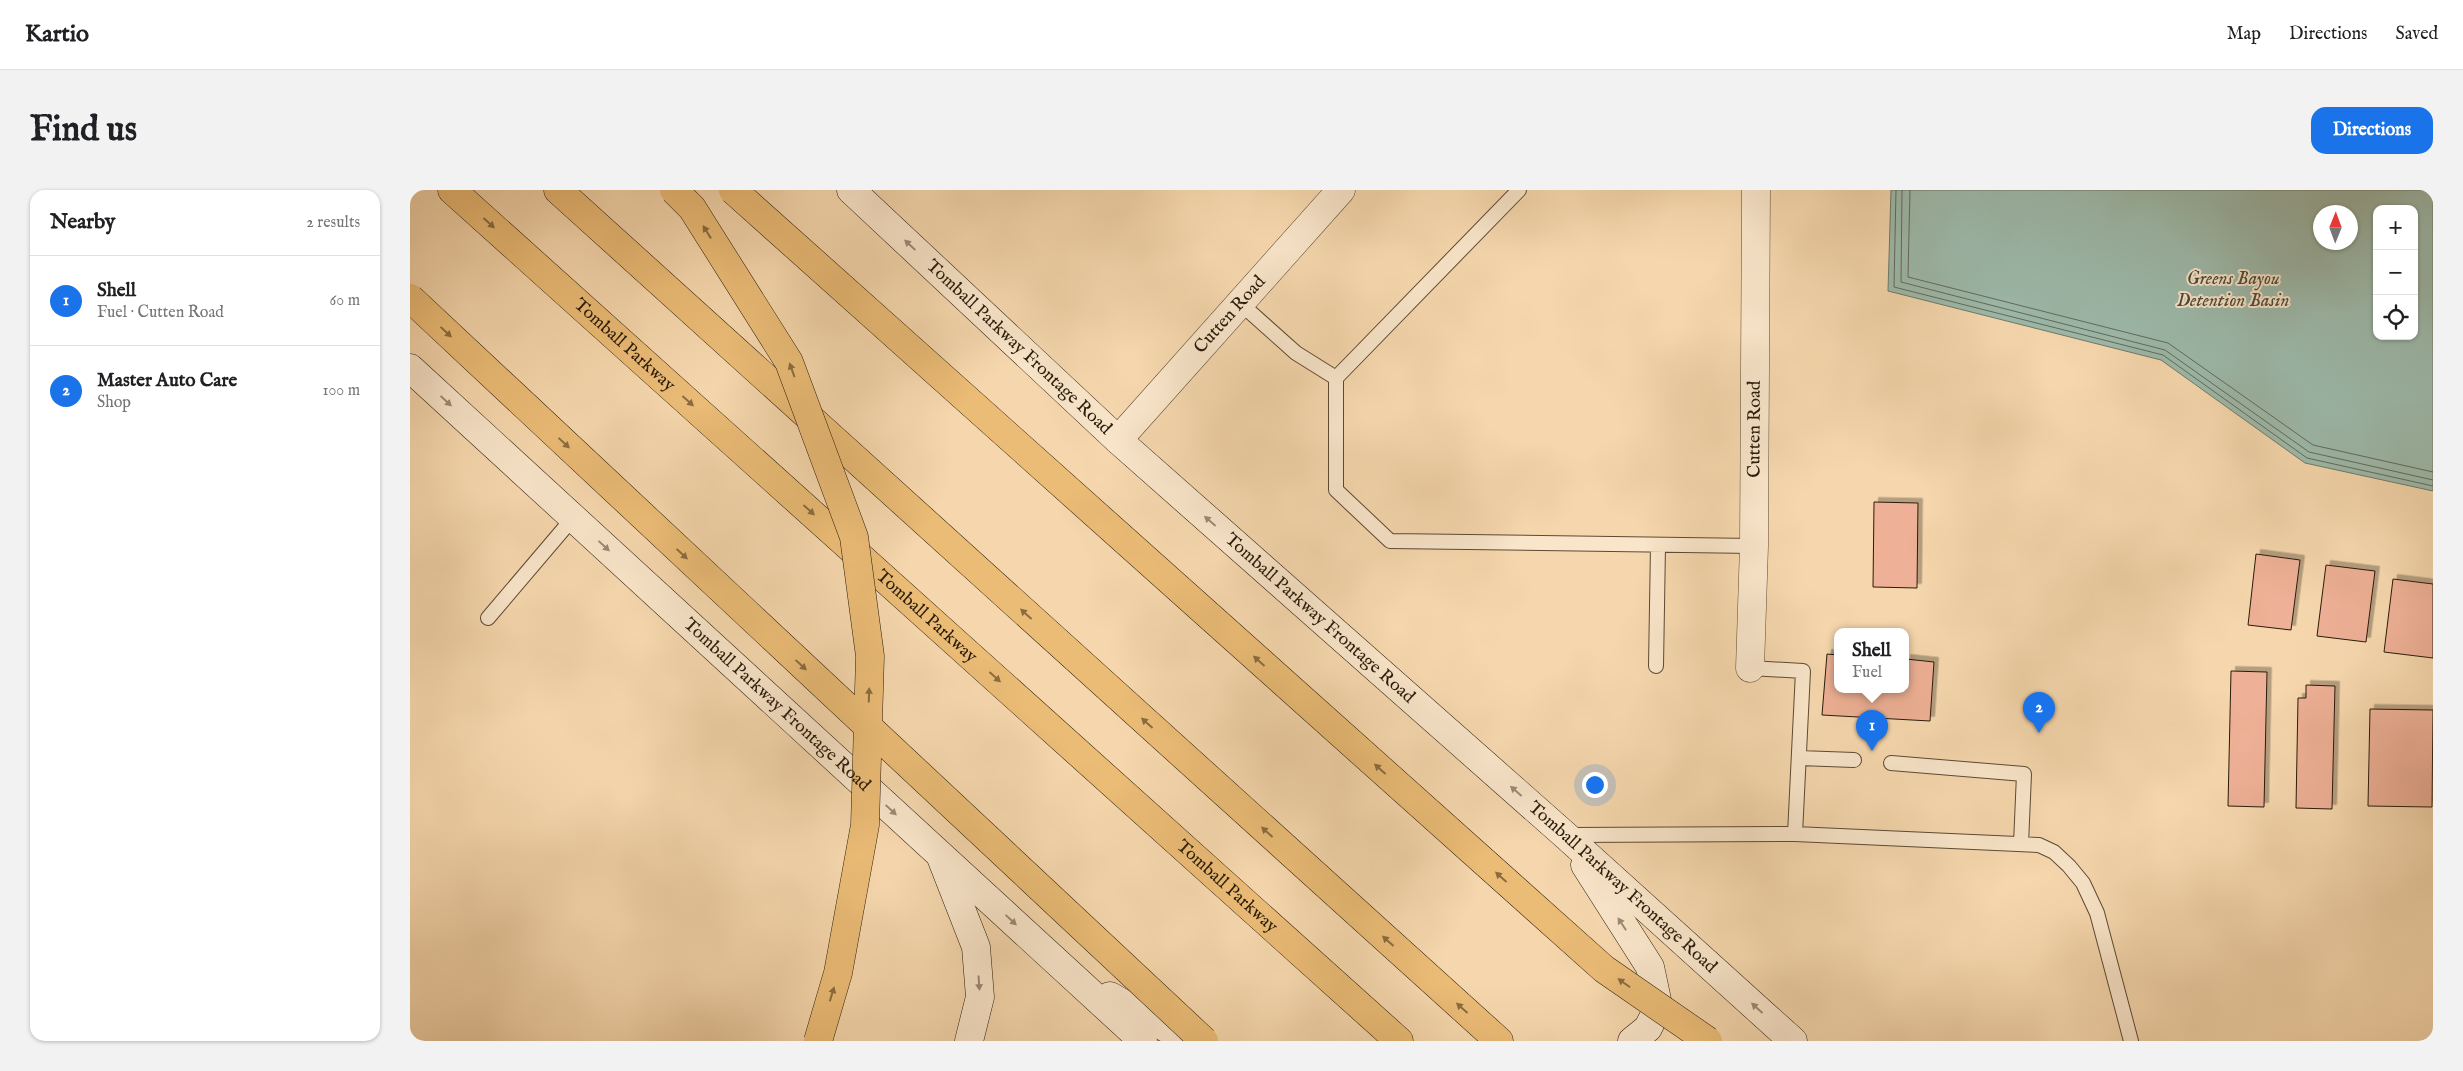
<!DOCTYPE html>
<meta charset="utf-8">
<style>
body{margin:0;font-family:"IM FELL English",serif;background:#f2f2f2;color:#202124}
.controls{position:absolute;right:15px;top:15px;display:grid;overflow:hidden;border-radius:10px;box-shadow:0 1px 4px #0004}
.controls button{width:45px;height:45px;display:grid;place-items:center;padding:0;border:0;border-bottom:1px solid #e0e0e0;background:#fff;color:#202124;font:25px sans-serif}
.compass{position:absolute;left:1903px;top:15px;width:45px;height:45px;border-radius:50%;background:#fff;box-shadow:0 1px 4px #0004;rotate:1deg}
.you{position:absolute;left:1184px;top:594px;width:18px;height:18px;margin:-12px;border:4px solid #fff;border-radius:50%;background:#1a73e8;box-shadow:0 0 0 8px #1a73e833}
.badge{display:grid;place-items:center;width:32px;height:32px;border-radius:50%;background:#1a73e8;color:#fff;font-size:16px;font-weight:700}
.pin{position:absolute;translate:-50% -41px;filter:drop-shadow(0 1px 2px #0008)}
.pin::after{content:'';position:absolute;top:26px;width:18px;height:15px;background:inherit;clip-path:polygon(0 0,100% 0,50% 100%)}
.popup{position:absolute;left:1424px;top:438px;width:75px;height:65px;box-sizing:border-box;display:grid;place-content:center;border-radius:10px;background:#fff;filter:drop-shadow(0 1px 4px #0005);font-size:16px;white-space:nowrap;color:#757577}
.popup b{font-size:19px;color:#202124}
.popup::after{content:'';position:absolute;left:50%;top:100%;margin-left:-10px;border:10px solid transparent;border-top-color:#fff}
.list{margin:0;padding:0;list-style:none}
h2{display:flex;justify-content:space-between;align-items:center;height:65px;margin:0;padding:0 20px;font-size:21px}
h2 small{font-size:16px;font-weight:400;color:#757577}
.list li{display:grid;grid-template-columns:32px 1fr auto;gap:15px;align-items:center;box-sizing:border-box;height:90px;padding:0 20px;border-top:1px solid #e0e0e0}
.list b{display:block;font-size:19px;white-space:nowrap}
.list p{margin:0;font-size:16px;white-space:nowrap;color:#757577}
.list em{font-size:16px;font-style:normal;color:#757577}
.icon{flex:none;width:28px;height:28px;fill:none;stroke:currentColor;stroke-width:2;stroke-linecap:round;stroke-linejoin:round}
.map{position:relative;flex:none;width:2023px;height:851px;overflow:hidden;border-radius:15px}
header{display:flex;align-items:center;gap:30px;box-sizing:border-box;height:70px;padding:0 25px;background:#fff;border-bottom:1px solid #e0e0e0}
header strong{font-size:24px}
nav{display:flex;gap:28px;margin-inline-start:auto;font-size:18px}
.intro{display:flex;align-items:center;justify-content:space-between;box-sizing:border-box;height:120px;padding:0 30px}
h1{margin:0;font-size:35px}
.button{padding:12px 22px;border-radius:15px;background:#1a73e8;color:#fff;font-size:18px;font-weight:700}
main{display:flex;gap:30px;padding:0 30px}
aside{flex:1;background:#fff;border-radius:15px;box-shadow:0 1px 4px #0004}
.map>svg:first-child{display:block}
</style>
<header>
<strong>Kartio</strong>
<nav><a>Map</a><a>Directions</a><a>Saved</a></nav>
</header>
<div class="intro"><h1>Find us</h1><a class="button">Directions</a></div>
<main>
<aside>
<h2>Nearby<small>2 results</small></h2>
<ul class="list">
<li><span class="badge">1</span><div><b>Shell</b><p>Fuel · Cutten Road</p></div><em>60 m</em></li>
<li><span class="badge">2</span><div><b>Master Auto Care</b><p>Shop</p></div><em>100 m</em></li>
</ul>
</aside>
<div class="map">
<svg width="2023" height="851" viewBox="0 0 2023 851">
<defs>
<filter id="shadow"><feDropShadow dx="4.5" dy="-4.5" stdDeviation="0" flood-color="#0004"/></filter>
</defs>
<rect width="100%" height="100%" fill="#f6d7ad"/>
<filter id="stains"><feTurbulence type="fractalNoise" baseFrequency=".004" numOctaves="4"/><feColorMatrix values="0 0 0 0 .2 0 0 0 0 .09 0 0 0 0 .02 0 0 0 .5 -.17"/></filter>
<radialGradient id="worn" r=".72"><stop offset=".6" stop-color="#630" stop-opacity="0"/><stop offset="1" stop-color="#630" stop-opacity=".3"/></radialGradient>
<path fill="#9dbaab" stroke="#6f7a6b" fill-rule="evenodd" d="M1481,0h542v301l-128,-28 -144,-103 -273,-69zM1967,19h37v127h-37zM1910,22h30v30h-30z"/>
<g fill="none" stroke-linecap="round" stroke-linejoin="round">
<path stroke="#636a5a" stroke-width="1" d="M1486,0l-2,97 269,68 144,103 126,28
M1492,0l-1,92 264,68 144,102 124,28
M1500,0l-2,87 260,66 145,102 120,27"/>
</g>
<path fill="#eeb096" stroke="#291b0a" filter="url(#shadow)" d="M1464,312l44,1 -1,85 -44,-1z
M1846,364l44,6 -9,70 -43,-5z
M1916,375l49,6 -9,71 -49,-6z
M1983,389l40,5v74l-49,-6z
M1417,464l11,1v35h68v-31l28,3 -4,59 -108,-6z
M1821,481l36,1 -3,135 -36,-1z
M1896,495l29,1 -3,123 -36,-1 2,-110h8z
M1960,519l63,1 -1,97 -64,-1z"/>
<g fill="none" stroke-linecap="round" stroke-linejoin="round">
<defs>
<path id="service" d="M1109,0l-183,188v112l54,51 364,5
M830,113l56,50 40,25
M78,428l85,-100
M1246,476l2,-120
M1340,478l53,3 -8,163
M1389,568l55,2
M1481,573l133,11 -3,70
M1158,645l227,-1 244,11 15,7 15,14 14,17 14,30 34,128"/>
<g id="minor">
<path id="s1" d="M1340,478l4,-122 2,-356"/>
</g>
<g id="tertiary">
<path id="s2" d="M708,250l223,-250"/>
</g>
<g id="secondary">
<path id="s3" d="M441,0l267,250 447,395 228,206"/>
<path id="s4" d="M0,178l733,673"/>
<path d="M532,670l34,87 4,50 -11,44"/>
<path d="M1175,675l65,102 7,33 -2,14 -7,14 -16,13"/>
<path d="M700,806l70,40 15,5"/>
</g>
<g id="motorway">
<path id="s5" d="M42,0l947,851"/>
<path d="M148,0l941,851"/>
</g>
</defs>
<use href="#service" stroke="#5c4a33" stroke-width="16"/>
<use href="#minor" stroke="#5c4a33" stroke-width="29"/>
<use href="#tertiary" stroke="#5c4a33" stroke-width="29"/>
<use href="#secondary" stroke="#291b0a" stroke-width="29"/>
<use href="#motorway" stroke="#291b0a" stroke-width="29"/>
<use href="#service" stroke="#f9e5ca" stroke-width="14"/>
<use href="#minor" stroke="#f9e5ca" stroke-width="28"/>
<use href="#tertiary" stroke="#f9e5ca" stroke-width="28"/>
<use href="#secondary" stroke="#f9e5ca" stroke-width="28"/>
<use href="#motorway" stroke="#ebbc76" stroke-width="28"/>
<defs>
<path id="motorway-bridge" d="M264,0l18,18 97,154 65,175 16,119 -5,169 -27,148 -20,68
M323,0l871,779 104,72
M0,108l794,743"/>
</defs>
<use href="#motorway-bridge" stroke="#291b0a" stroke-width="29" stroke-linecap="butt"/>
<use href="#motorway-bridge" stroke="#ebbc76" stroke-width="28"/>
</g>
<defs><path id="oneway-solid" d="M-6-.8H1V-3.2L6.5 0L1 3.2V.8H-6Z" transform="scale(1.25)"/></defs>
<g fill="#8a6c40">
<use href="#oneway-solid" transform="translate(79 33) rotate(42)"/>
<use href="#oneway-solid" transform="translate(297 42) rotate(-122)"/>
<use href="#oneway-solid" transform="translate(36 142) rotate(43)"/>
<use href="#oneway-solid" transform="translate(382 180) rotate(-110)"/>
<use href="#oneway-solid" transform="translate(278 211) rotate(42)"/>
<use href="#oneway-solid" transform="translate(154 253) rotate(43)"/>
<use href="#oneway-solid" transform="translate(399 320) rotate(42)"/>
<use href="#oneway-solid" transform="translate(272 364) rotate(43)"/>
<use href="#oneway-solid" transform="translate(616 424) rotate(-138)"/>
<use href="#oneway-solid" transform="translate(849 471) rotate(-138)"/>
<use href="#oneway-solid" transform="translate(391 475) rotate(43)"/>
<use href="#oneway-solid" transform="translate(585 487) rotate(42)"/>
<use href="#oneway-solid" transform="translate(459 505) rotate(-88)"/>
<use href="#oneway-solid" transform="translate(737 533) rotate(-138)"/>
<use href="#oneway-solid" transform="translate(970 579) rotate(-138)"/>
<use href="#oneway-solid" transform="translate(857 642) rotate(-138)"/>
<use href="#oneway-solid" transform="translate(1091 687) rotate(-138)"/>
<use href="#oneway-solid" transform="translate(978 751) rotate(-138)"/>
<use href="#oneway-solid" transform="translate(1214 793) rotate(-145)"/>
<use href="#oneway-solid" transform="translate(422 804) rotate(-73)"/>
<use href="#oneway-solid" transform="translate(1052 818) rotate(-138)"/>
</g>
<g fill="#9b8a74">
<use href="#oneway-solid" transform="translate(500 55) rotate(-137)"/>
<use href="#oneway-solid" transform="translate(36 211) rotate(43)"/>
<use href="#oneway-solid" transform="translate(800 331) rotate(-139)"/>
<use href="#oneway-solid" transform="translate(194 356) rotate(43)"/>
<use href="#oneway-solid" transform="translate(1106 601) rotate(-139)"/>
<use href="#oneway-solid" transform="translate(481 620) rotate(43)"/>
<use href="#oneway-solid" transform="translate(601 730) rotate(43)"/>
<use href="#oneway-solid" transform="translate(1212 734) rotate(-123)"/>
<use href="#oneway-solid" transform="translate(569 793) rotate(86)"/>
<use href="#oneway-solid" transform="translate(1347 818) rotate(-138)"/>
</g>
<g text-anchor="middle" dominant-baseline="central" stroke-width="4" stroke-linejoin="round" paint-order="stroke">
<g font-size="18" fill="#291b0a" stroke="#f9e5ca">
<text stroke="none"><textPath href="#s2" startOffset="168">Cutten Road</textPath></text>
<text stroke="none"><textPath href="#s5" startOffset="232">Tomball Parkway</textPath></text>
<text stroke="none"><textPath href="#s3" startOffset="230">Tomball Parkway Frontage Road</textPath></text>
<text stroke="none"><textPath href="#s1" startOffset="239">Cutten Road</textPath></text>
<text stroke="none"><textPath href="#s5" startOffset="638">Tomball Parkway</textPath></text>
<text stroke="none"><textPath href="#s3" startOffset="635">Tomball Parkway Frontage Road</textPath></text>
<text stroke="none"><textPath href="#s4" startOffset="498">Tomball Parkway Frontage Road</textPath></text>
<text stroke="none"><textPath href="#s5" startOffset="1042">Tomball Parkway</textPath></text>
<text stroke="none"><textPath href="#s3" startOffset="1040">Tomball Parkway Frontage Road</textPath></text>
</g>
<g font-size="19" font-style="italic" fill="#4c4b3a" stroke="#f9e5ca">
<text x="1823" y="89">Greens Bayou<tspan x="1823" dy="22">Detention Basin</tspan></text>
</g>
</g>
<rect width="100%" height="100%" filter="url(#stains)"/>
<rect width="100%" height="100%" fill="url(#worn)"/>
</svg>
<div class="controls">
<button>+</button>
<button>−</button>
<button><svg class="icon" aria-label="locate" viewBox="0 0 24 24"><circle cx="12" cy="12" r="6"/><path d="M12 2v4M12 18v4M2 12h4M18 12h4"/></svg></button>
</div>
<svg class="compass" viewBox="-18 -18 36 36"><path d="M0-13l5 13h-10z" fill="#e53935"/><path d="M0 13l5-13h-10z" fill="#757577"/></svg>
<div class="you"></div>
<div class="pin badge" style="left:1462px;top:561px">1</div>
<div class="popup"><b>Shell</b>Fuel</div>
<div class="pin badge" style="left:1629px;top:543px">2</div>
</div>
</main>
